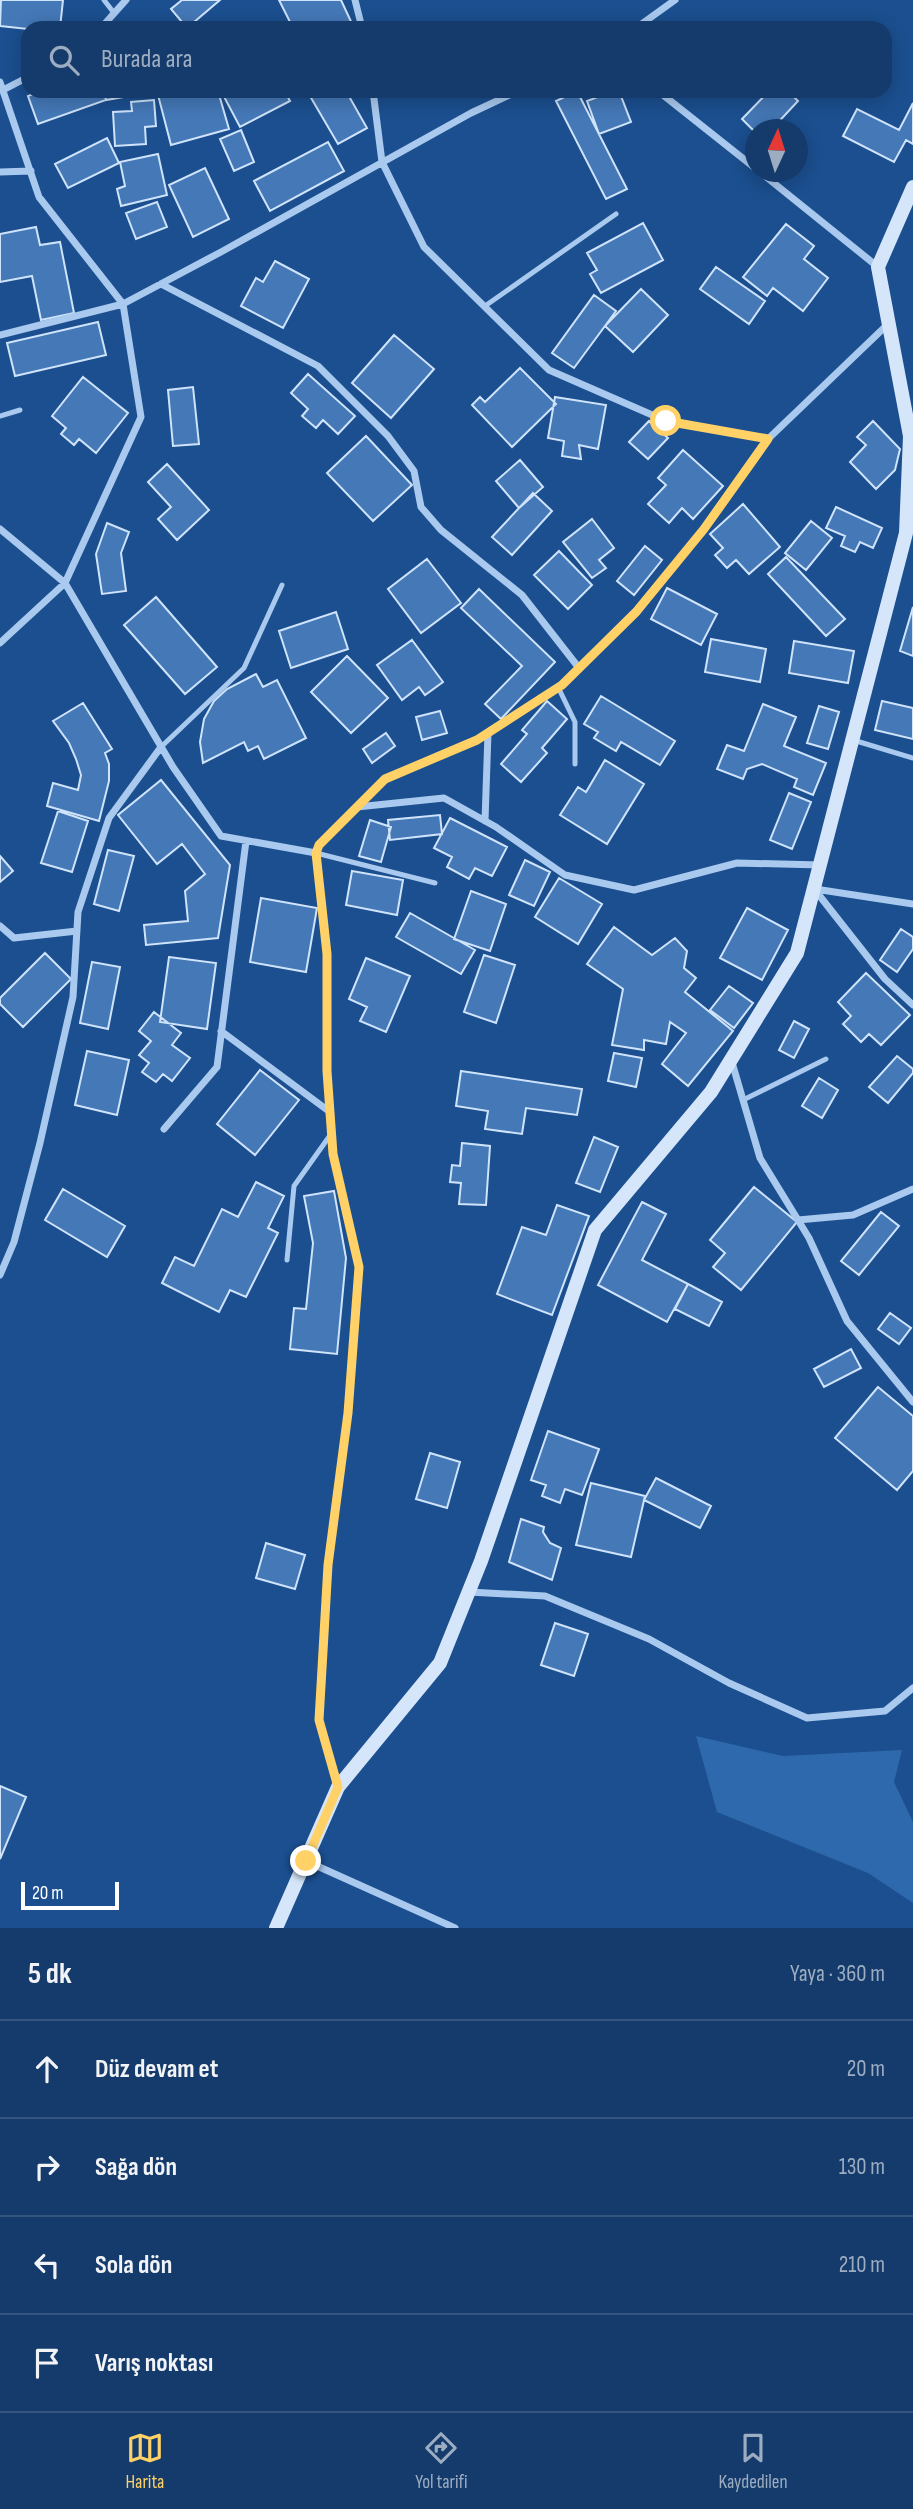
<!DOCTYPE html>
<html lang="tr">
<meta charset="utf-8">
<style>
body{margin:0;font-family:"Sofia Sans Condensed",sans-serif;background:#1d4271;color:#f1f3f6}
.compass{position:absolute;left:745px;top:119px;width:63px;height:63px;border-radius:50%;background:#143b6b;box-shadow:0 4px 18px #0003;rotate:4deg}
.scale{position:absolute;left:21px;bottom:18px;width:98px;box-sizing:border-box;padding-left:7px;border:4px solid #fff;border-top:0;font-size:19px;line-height:24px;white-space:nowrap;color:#fff;-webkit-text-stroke:5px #1b4f8f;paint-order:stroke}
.stop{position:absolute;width:21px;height:21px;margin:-16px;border:5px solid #ffd166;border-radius:50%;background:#fff}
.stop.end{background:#ffd166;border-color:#fff;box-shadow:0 2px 7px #0008}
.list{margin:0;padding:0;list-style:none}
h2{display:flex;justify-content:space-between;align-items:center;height:91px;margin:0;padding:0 28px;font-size:30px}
h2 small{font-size:23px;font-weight:400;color:#9dadc1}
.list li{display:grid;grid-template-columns:46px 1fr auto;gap:21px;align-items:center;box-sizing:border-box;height:98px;padding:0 28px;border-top:2px solid #33557e}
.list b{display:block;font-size:26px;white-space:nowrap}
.list em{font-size:23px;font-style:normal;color:#9dadc1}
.icon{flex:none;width:38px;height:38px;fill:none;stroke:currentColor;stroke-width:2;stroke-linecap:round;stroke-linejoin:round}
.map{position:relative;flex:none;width:913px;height:1928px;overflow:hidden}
.search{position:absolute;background:#143b6b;box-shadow:0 4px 18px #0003;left:21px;right:21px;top:21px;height:77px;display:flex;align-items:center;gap:18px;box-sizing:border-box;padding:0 24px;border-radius:21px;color:#9dadc1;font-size:26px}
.sheet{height:483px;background:#143b6b}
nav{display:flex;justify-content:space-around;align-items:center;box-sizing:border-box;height:98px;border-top:2px solid #33557e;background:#143b6b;font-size:19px;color:#9dadc1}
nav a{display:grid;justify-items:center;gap:4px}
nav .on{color:#ffd166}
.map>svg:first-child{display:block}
</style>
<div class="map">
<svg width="913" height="1928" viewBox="0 0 913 1928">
<rect width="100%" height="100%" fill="#1b4f8f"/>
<path fill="#2e69ad" d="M696,1736l87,20 119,-6 -8,32 19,40v81l-45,-30 -151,-61z"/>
<path fill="#4478b7" stroke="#cfe3fa" stroke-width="2" d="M1,0h62l-3,28 -32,1 -28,-3z
M182,0h38l-33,28 -16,-19z
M279,0h62l13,28h-61z
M41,91h62l3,9 -68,24 -10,-28z
M104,91h49v1l-47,8z
M170,91h48l11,38 -58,16 -13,-50z
M221,91h64l5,10 -50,26z
M307,91h39l21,37 -29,16z
M577,91l50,98 -21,10 -50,-98z
M613,91h6l12,31 -32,12 -12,-33z
M769,91h19l10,10 -27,29h-16v2l-13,-13z
M154,100l2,26 -11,1 1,17 -31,2 -2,-34 19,-1 -1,-9z
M913,103v41l-7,-4 -12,22 -51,-26 14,-27 42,21z
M241,130l13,32 -20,9 -14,-32z
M107,138l12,25 -51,25 -13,-24z
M328,142l16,29 -74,40 -16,-30z
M158,154l9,41 -46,11 -4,-17 8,-3 -5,-24z
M205,168l24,51 -36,18 -24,-52z
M157,202l10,25 -31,12 -10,-26z
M643,223l20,37 -62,33 -11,-19 7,-4 -10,-17z
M786,224l28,22 -10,13 24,19 -25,33 -30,-23 -6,8 -24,-19z
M36,227l4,18 20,-3 14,71 -33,7 -9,-44 -32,6v-48z
M275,261l34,18 -26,49 -42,-22 15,-28 7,4z
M716,267l49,34 -16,23 -49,-35z
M641,289l27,26 -35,37 -28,-26z
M594,295l22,16 -42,57 -22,-15z
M98,322l8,33 -91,21 -8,-33z
M394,335l40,34 -43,49 -39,-35z
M520,368l36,36 -44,43 -40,-42 8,-8 5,5z
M308,374l47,42 -17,18 -15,-14 -7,8 -14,-12 6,-7 -17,-16z
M83,377l45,36 -32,40 -17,-14 -5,6 -13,-11 5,-6 -14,-12z
M193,387l6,57 -26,2 -5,-56z
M555,397l51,8 -8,44 -19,-4 2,14 -19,-3 2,-15 -16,-3z
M649,421l19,17 -20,21 -19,-17z
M873,421l27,28 -5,21 -19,19 -26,-27 16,-17 -9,-8z
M366,436l46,49 -39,36 -46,-48z
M683,450l40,36 -30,33 -11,-11 -13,15 -21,-19 18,-19 -8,-7z
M520,460l23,27 -24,21 -23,-27z
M167,464l42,46 -32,30 -19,-21 13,-12 -23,-25z
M533,493l19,18 -40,44 -20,-18z
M743,504l37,43 -31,27 -13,-14 -9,8 -12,-13 8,-7 -13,-14z
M836,507l46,21 -9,20 -13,-6 -5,10 -14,-6 4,-10 -19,-8z
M592,519l22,29 -15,12 7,8 -14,10 -29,-36z
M811,521l21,17 -26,32 -21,-17z
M107,523l22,9 -8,21 5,38 -24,3 -6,-40z
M645,546l17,14 -28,35 -17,-14z
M559,551l33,34 -24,24 -34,-34z
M786,557l59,62 -19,17 -58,-62z
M427,559l34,44 -40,30 -33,-44z
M667,588l50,26 -16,31 -50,-26z
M479,589l76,73 -54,57 -16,-15 37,-38 -61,-58z
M156,597l61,70 -32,27 -61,-69z
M913,607v49l-13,-5z
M336,612l12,37 -57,19 -12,-37z
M711,639l55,10 -6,33 -55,-10z
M412,640l31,42 -18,13 -6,-8 -17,13 -25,-35z
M794,641l60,10 -6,32 -59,-10z
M347,656l41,42 -37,35 -40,-41z
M256,674l7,13 14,-7 29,58 -42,21 -6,-13 -10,5 -4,-9 -41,21 -3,-21 4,-23 10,-18 13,-12z
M601,696l74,45 -15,24 -39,-23 -5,9 -22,-13 4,-6 -14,-8z
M547,701l20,18 -25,29 5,5 -26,29 -20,-18 26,-30 -5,-4z
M882,701l31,7v31l-38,-9z
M83,703l29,46 -7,4 4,11v17l-10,40 -52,-15 6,-23 25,7 3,-15 -5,-16 -7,-16 -16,-22z
M763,704l33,13 -12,29 42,17 -13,32 -19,-8 3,-8 -35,-15 -15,5 -4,10 -26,-10 10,-24 17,6z
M819,706l20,6 -11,37 -21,-6z
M440,711l7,22 -25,7 -6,-23z
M386,733l9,13 -23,17 -9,-14z
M605,760l39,24 -37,60 -47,-29 18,-28 8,5z
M161,780l69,85 -12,73 -72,7 -2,-20 44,-4 -3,-30 20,-17 -23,-30 -25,20 -39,-49z
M789,793l22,9 -19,47 -22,-9z
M58,811l30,10 -16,51 -31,-9z
M440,815l2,19 -52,6 -2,-20z
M450,818l57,29 -15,29 -17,-8 -6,11 -22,-12 5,-10 -18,-9z
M370,820l21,7 -10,35 -22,-6z
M108,850l26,6 -15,55 -25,-7z
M0,856l13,15 -13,11z
M525,860l25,12 -16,34 -25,-11z
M352,871l51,9 -6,35 -51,-10z
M559,878l43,26 -24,40 -43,-27z
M471,891l35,13 -16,47 -36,-12z
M261,898l56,10 -11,64 -56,-10z
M747,908l41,22 -26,50 -42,-22z
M410,913l65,37 -14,24 -65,-37z
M614,927l38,28 23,-17 12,13 -3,17 12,10 -11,14 48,39 -45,55 -26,-22 24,-31 -16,-11 -4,22 -22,-4v10l-32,-5 11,-56 -36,-25z
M901,929l12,8v12l-16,23 -17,-12z
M45,953l26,26 -48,48 -23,-23v-6z
M484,955l31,10 -19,58 -32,-11z
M169,957l47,6 -9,66 -47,-7z
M366,958l44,18 -24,56 -26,-11 7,-14 -18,-8z
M92,962l28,5 -12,62 -28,-6z
M866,973l44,42 -29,30 -12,-11 -8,8 -18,-18 8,-8 -13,-14z
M729,986l24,17 -19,25 -24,-18z
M154,1012l27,21 -9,12 18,13 -18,23 -9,-7 -7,8 -14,-10 7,-9 -10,-8 12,-14 -12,-10z
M794,1021l15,8 -15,29 -15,-8z
M87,1051l42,9 -12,55 -42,-10z
M614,1053l28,5 -6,29 -28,-6z
M897,1056l16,13v4l-25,30 -19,-16z
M260,1070l39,30 -44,55 -38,-31z
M461,1071l121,18 -5,26 -51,-7 -4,26 -37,-5 3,-18 -32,-5z
M819,1078l19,12 -16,28 -20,-12z
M594,1137l24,10 -18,45 -24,-9z
M462,1143l28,3 -4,59 -27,-1 2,-21 -11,-1 2,-17 8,1z
M256,1182l28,14 -16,32 10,5 -32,64 -16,-7 -11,22 -57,-29 13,-26 19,9 28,-57 16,8z
M754,1187l43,35 -56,68 -28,-23 12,-14 -15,-13z
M63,1189l62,37 -18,31 -62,-37z
M334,1191l12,67 -9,96 -47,-5 4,-41 12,1 7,-66 -9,-47z
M642,1202l24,12 -24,46 46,24 -21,38 -69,-37z
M557,1205l32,11 -37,99 -55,-21 25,-67 24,8z
M881,1212l18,14 -40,49 -18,-14z
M688,1284l34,18 -13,24 -34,-17z
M890,1313l21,15 -12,16 -21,-15z
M851,1349l10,19 -37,19 -10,-18z
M878,1387l35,29v55l-16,19 -62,-52z
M548,1431l51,18 -17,46 -17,-6 -5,14 -18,-7 4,-11 -15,-5z
M430,1453l30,9 -13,46 -31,-9z
M656,1478l55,28 -11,22 -56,-28z
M591,1483l54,13 -14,61 -55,-12z
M521,1519l23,8 -1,5 7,11 11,5 -9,32 -43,-18z
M266,1543l39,12 -10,34 -39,-11z
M555,1623l33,11 -14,42 -33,-11z
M0,1786l26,11 -26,62z"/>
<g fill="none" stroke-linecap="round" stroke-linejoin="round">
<path stroke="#a9c9ee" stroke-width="5" d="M104,0l10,13
M485,306l131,-92
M0,416l20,-6
M558,687l17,35v42
M853,740l60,18
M161,747l83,-79 38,-83
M316,853l119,30
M743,1100l83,-41
M287,1260l7,-74 37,-52"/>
<path stroke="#a9c9ee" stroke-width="7" d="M355,0l7,28
M101,28l25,-28
M636,28l39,-28
M0,82l39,115 84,107 18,113 -76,166 -65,60
M3,90l25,-13
M373,91l9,71 42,85 125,123 117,51 102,18
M658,91l97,77
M0,172l31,-1
M760,172l118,95
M161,284l157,82 70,70 26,35 7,36 20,23 81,65 57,73
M0,335l123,-31 98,-52 250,-139 47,-22
M0,529l65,54 108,184 48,69 95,17
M357,807l87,-9 52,29 69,48 69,15 103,-27 84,2
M485,821l3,-88
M815,889l98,15
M815,890l70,89 28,26
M0,926l14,12 63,-7
M221,1031l109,81
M731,1059l29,99 49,80 38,83 66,81
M164,1129l53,-62 29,-226
M798,1220l55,-5 60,-26
M0,1275l14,-33 26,-99 33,-146 5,-85 31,-94 52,-71
M469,1592l76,4 104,43 80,44 78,35 78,-7 28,-23
M338,1786l-19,-66 9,-155 20,-152 11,-146 -26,-113 -6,-83v-117l-11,-101 3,-8 66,-66 91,-39 86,-55 75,-73 67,-83 64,-90 119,-114
M306,1861l149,67"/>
<path stroke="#d6e6fa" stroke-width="14" d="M276,1928l62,-141 102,-124 41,-102 114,-331 116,-138 86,-139 109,-420 4,-97 -32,-169 35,-80"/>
</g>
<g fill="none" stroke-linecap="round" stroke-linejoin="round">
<path stroke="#ffd166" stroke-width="9" d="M306,1861l32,-74 -19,-67 9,-155 20,-152 11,-146 -26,-113 -6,-83v-117l-11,-101 3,-8 66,-66 92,-39 85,-55 74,-73 68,-83 64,-90 -102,-18"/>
</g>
</svg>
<svg class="compass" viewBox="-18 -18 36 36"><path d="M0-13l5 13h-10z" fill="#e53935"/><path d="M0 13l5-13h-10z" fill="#9dadc1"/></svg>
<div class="scale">20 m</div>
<div class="stop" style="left:666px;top:421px"></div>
<div class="stop end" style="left:306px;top:1861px"></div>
<div class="search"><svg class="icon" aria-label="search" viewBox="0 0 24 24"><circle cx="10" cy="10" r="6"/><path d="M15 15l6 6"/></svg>Burada ara</div>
</div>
<section class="sheet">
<h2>5 dk<small>Yaya · 360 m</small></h2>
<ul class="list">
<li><svg class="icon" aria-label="ahead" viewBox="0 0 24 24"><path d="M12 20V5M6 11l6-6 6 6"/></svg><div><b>Düz devam et</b></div><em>20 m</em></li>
<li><svg class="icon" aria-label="right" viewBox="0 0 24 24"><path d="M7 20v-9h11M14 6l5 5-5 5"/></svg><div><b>Sağa dön</b></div><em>130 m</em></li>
<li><svg class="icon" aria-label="left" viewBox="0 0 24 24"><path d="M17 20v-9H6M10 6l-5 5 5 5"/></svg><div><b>Sola dön</b></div><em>210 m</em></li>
<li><svg class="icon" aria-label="arrive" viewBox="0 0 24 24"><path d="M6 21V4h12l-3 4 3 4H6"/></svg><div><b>Varış noktası</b></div></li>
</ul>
</section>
<nav>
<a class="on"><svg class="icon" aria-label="map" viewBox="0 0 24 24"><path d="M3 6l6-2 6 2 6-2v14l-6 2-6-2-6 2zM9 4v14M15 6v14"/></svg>Harita</a>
<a><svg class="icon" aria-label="directions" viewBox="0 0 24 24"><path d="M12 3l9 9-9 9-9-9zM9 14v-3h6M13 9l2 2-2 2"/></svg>Yol tarifi</a>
<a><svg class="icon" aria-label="saved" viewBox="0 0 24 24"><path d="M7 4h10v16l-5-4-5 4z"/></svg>Kaydedilen</a>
</nav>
